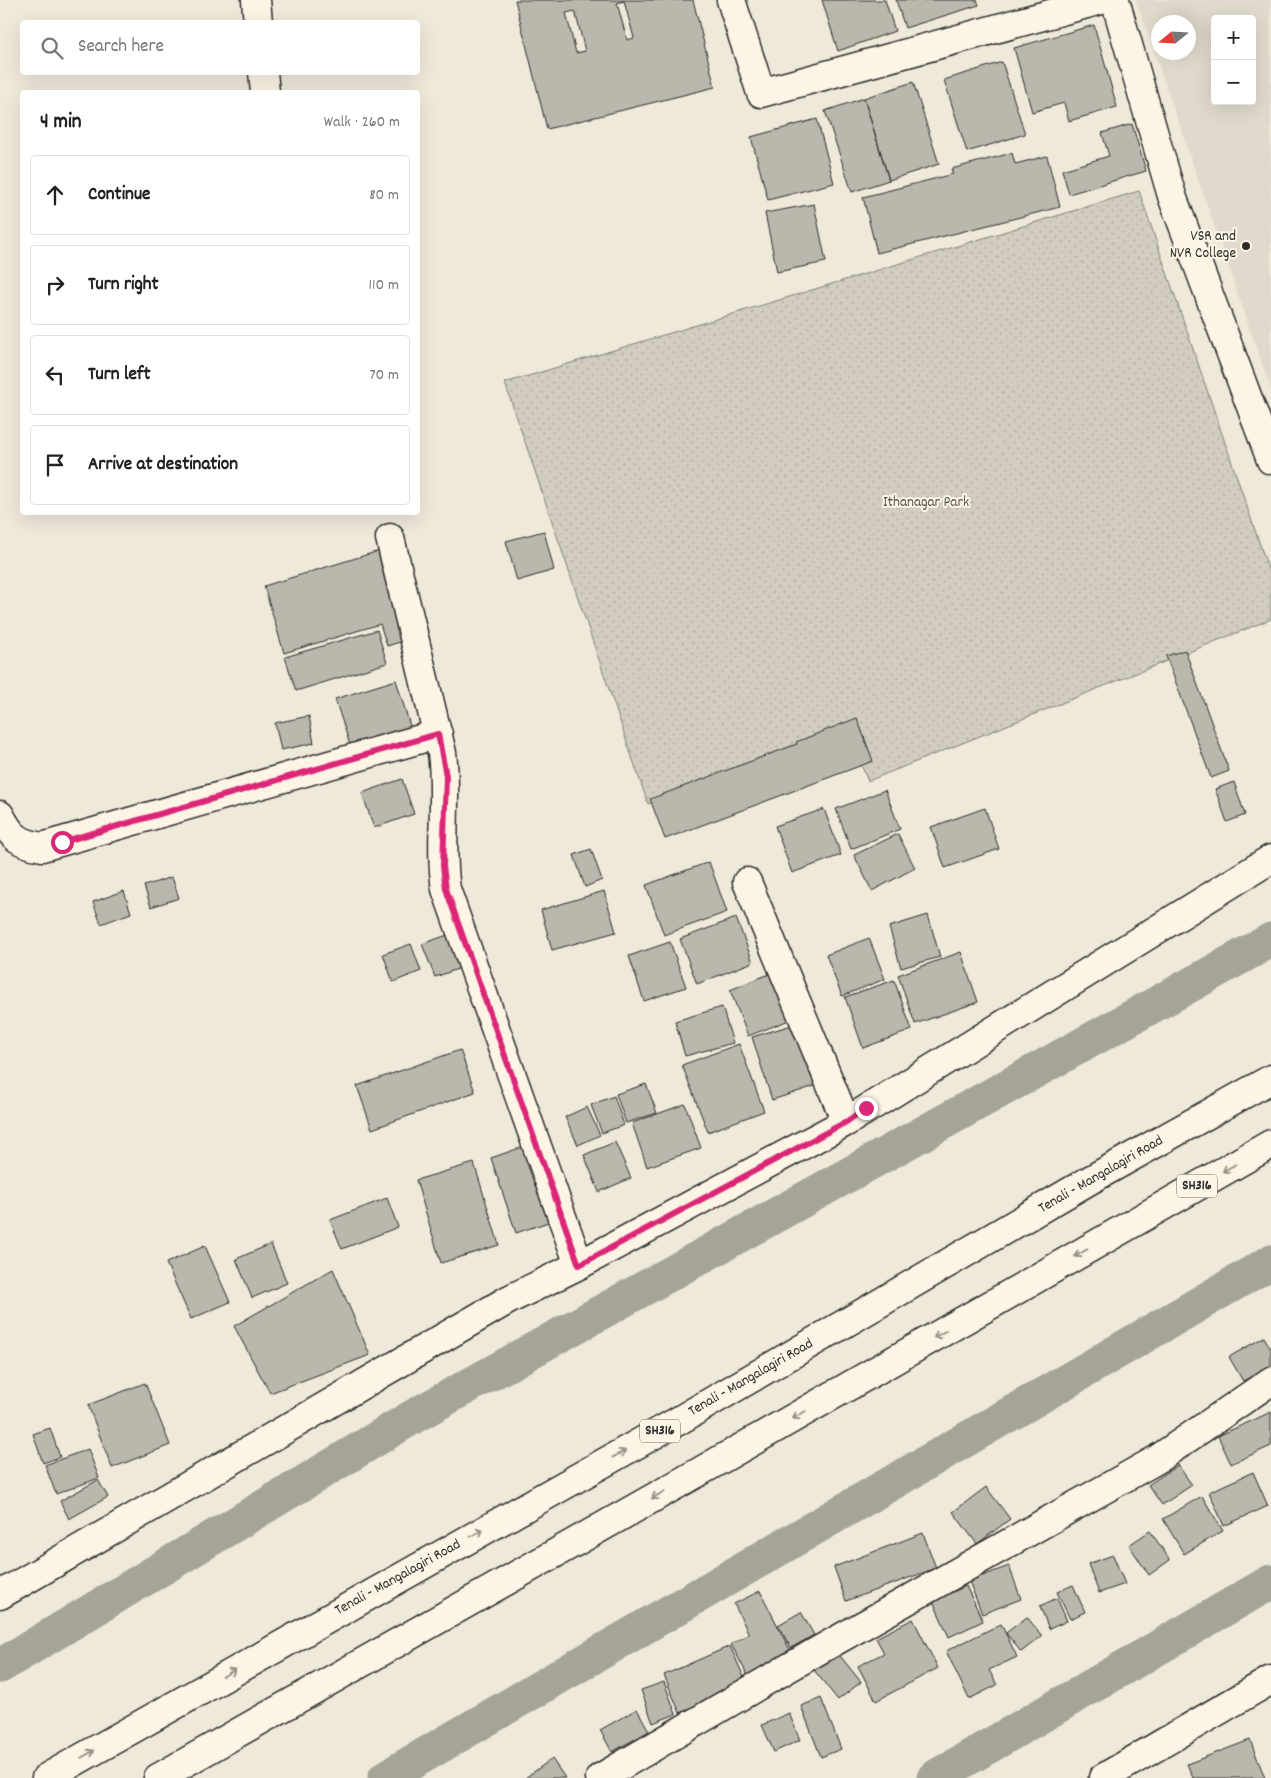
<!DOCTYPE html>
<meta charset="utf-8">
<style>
body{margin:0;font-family:Dekko,sans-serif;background:#f6f6f6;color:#222}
.controls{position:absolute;right:15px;top:15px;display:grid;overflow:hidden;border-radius:5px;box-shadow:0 5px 20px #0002}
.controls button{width:45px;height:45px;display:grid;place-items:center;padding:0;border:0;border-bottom:1px solid #e0e0e0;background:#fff;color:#222;font:25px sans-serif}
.compass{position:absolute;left:1151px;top:15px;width:45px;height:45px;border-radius:50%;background:#fff;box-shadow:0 5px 20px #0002;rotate:252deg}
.stop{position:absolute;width:15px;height:15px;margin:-11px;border:4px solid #db2777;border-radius:50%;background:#fff}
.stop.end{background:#db2777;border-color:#fff;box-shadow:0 1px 5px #0008}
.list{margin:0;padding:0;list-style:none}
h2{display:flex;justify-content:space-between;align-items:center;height:65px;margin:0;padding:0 20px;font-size:21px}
h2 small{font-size:16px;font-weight:400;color:#767676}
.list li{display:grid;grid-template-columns:32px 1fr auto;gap:15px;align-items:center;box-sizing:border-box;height:80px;margin:0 10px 10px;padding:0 10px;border:1px solid #e0e0e0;border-radius:5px}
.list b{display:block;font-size:19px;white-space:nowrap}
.list em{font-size:16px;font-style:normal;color:#767676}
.icon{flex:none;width:28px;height:28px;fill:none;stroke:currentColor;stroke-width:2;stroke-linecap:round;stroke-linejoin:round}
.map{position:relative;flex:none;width:1271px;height:1778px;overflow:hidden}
.search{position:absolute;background:#fff;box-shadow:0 5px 20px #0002;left:20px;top:20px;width:400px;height:55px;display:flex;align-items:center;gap:12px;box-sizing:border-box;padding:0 18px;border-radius:5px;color:#767676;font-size:19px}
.panel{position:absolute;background:#fff;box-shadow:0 5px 20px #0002;left:20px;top:90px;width:400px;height:425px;border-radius:5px}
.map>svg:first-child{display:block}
</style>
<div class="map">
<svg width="1271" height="1778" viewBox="0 0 1271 1778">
<defs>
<pattern id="green-dots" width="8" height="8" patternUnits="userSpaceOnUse" patternTransform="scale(1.25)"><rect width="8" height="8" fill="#d2cdc0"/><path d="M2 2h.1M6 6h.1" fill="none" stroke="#b4b0a5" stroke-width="1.8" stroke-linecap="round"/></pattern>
</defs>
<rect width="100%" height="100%" fill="#efe9da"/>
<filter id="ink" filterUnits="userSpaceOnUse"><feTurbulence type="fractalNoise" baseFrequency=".02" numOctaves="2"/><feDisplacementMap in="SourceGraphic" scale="10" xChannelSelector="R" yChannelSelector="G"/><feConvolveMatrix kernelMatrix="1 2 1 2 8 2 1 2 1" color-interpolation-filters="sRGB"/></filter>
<g filter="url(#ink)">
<path fill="#e0dacc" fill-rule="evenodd" d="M1136,0h135v390zM1215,19h37v82h-37zM1158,22h30v30h-30z"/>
<path fill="url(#green-dots)" stroke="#7e7c76" d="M1139,191l132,386v42l-403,162 -24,-56 -196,79 -143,-421z"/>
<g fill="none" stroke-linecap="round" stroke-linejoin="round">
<path stroke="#a6a399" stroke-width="35" d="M0,1666l416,-251 855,-475
M385,1778l886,-516
M934,1778l337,-196"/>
</g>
<path fill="#bcb7ac" stroke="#2b2b2b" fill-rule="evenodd" d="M515,0h178l22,87 -168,42zM624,1l10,37 -7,2 -10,-37zM575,11l10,40 -9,2 -10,-40z
M822,0h63l10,31 -57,20z
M896,0h81l2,5 -74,23z
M1094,25l23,82 -48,14 -5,-18 -32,9 -18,-64z
M1002,62l23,72 -58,18 -23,-72z
M913,82l26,82 -50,16 -25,-82z
M864,98l25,82 -37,12 -27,-81z
M817,119l17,64 -66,17 -17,-63z
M1132,124l14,47 -77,23 -7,-24 47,-14 -7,-23z
M1012,153l3,11 32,-8 13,51 -183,46 -14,-56 90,-23 -2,-5z
M814,204l12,58 -49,10 -12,-59z
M544,531l10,39 -37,11 -11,-40z
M379,551l27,89 -19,6 -7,-22 -96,29 -20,-67z
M377,630l10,33 -91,28 -11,-34z
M1185,650l44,121 -18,7 -45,-122z
M396,680l15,49 -60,19 -16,-49z
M309,716l5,27 -33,7 -6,-27z
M857,718l16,43 -208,78 -15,-40 147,-55 -1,-2z
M402,779l12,35 -40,14 -12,-35z
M1234,782l11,33 -18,7 -12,-33z
M885,790l15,39 -49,20 -15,-40z
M985,808l14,41 -54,19 -14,-41z
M824,809l17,46 -49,18 -17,-47z
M898,834l17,34 -43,23 -18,-36z
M591,849l11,31 -17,7 -11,-32z
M709,862l18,50 -63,23 -18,-50z
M172,877l7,21 -28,9 -7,-21z
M124,891l7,22 -30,11 -8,-22z
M604,891l12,41 -64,18 -11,-40z
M928,915l12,42 -39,11 -12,-41z
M736,918l17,44 -56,22 -17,-45z
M459,931l13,33 -37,13 -13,-33z
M869,938l16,41 -43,17 -16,-41z
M670,942l16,45 -42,14 -15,-45z
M411,944l10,27 -28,11 -10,-28z
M961,952l17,50 -63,22 -17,-49z
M779,970l18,47 -49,19 -18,-46z
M894,980l18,50 -49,18 -18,-51z
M722,1007l11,36 -48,13 -10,-35z
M802,1022l19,62 -49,16 -20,-63z
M739,1044l25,67 -56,21 -26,-67z
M460,1050l15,42 -103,37 -15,-43z
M646,1084l11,29 -31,10 -10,-29z
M614,1096l10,29 -22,8 -11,-28z
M685,1104l16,44 -54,19 -15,-44z
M587,1107l13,28 -22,10 -13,-28z
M615,1142l16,36 -32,14 -15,-37z
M534,1143l26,75 -44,15 -25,-75z
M474,1163l25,82 -58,18 -25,-83z
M387,1198l11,29 -56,22 -12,-29z
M271,1244l16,39 -35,15 -16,-39z
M205,1246l25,56 -39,17 -25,-56z
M333,1269l37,86 -100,38 -36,-67z
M1264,1337l7,12v17l-28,15 -14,-24z
M145,1383l25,62 -58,23 -24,-63z
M1271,1412v34l-40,18 -13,-28z
M50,1428l10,29 -17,6 -10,-29z
M88,1449l11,29 -43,16 -11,-29z
M1178,1465l14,20 -30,20 -14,-20z
M1253,1472l15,34 -44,20 -15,-34z
M98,1480l10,17 -39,22 -9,-18z
M986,1487l24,32 -33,25 -24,-32z
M1202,1496l21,35 -39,23 -21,-35z
M1150,1531l20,29 -21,15 -20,-30z
M923,1533l13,35 -90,33 -12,-34z
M1113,1555l12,29 -26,9 -11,-29z
M1009,1566l12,33 -39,15 -13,-33z
M1073,1585l12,27 -15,7 -13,-27z
M966,1586l17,35 -34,16 -16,-36z
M760,1591l32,63 -44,22 -17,-32 18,-10 -15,-30z
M1057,1598l10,23 -18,8 -9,-23z
M801,1612l13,23 -23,13 -13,-23z
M1027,1617l15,19 -21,16 -15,-19z
M913,1619l25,49 -62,33 -18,-35 26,-13 -8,-15z
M1001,1624l16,33 -28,13 8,15 -28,14 -23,-48z
M730,1646l17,38 -67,29 -16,-38z
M837,1652l24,30 -23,18 -24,-30z
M664,1682l12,32 -23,9 -12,-33z
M821,1698l20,51 -20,8 -20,-51z
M637,1709l12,22 -37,21 -12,-22z
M789,1713l11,27 -26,12 -12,-27z
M1250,1740l15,38h-72l-6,-14z
M552,1759l13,19h-40z"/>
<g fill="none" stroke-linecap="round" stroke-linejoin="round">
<defs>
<path id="minor" d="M256,0l2,22
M731,0l30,93 340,-93
M1115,0l57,196 99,264
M263,72l2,20
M390,538l52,215c6,45 -3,91 4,136l133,376
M0,815c11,22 19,28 42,32l396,-113
M747,882l99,240
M0,1595l508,-295 71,-35 267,-143 425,-263
M600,1778l214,-125 342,-193 115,-79
M1103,1778l168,-98"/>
<path id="major" d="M46,1778l632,-357 412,-241 181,-101
M158,1778l541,-306 572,-328"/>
</defs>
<use href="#minor" stroke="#2b2b2b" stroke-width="31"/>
<use href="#major" stroke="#2b2b2b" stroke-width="31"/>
<use href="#minor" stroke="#fcf5e5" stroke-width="28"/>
<use href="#major" stroke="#fcf5e5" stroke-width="28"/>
</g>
<defs><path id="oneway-shaft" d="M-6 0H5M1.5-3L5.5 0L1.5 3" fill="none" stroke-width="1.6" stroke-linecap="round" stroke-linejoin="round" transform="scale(1.25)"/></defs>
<g stroke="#949088">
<use href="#oneway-shaft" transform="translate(1229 1168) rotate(150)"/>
<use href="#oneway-shaft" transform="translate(1081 1253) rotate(150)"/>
<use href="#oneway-shaft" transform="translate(940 1334) rotate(150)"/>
<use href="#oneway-shaft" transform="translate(799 1415) rotate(150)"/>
<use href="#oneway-shaft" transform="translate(619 1454) rotate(-29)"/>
<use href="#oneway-shaft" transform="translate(658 1495) rotate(150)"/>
<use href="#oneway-shaft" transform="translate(477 1533) rotate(-29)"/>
<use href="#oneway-shaft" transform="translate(229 1673) rotate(-30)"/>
<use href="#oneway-shaft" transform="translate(88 1754) rotate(-30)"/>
</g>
</g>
<g fill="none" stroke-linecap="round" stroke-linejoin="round" filter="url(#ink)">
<path stroke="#db2777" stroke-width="6" d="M62,842l376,-108 8,42 -3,90 3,23 133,376 267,-143 20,-14"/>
</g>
<circle fill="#2b2b2b" stroke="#fcf5e5" stroke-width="2" cx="1246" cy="246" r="5"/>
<g text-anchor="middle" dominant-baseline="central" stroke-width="4" stroke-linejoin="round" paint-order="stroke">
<g fill="#fcf5e5" stroke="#6a6863" stroke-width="1">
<rect x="1177" y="1174.5" width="40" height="23" rx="4"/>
<rect x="640" y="1419.5" width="40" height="23" rx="4"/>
</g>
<g font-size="14" font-weight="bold" fill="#2b2b2b">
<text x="1197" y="1186">SH316</text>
<text x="660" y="1431">SH316</text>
</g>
<g font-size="15" fill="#2b2b2b" stroke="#fcf5e5" text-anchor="end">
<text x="1236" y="237">VSR and<tspan x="1236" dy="17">NVR College</tspan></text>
</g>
<g font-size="15" fill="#555450" stroke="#fcf5e5">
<text x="926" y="503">Ithanagar Park</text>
</g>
<g font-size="15" fill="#2b2b2b" stroke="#fcf5e5">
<text transform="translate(1101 1175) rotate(-30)">Tenali - Mangalagiri Road</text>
<text transform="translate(751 1378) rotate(-30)">Tenali - Mangalagiri Road</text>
<text transform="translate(398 1578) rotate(-29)">Tenali - Mangalagiri Road</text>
</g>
</g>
</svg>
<div class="controls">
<button>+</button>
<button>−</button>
</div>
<svg class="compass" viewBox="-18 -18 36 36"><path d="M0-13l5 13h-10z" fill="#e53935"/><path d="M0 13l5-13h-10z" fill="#767676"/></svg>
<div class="stop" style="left:62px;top:842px"></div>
<div class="stop end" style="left:866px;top:1108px"></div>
<div class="search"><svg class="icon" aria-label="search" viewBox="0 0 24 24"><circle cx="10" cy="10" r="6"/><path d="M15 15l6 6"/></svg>Search here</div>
<section class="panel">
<h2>4 min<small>Walk · 260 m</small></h2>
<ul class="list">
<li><svg class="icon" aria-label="ahead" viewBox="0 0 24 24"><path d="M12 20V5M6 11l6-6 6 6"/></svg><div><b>Continue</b></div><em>80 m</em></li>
<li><svg class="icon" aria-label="right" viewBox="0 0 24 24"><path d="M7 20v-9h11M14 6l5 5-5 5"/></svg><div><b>Turn right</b></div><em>110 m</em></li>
<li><svg class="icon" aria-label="left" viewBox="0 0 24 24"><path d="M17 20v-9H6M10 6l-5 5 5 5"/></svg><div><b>Turn left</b></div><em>70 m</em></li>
<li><svg class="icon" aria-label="arrive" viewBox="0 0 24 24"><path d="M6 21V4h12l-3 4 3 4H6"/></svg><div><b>Arrive at destination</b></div></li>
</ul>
</section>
</div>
